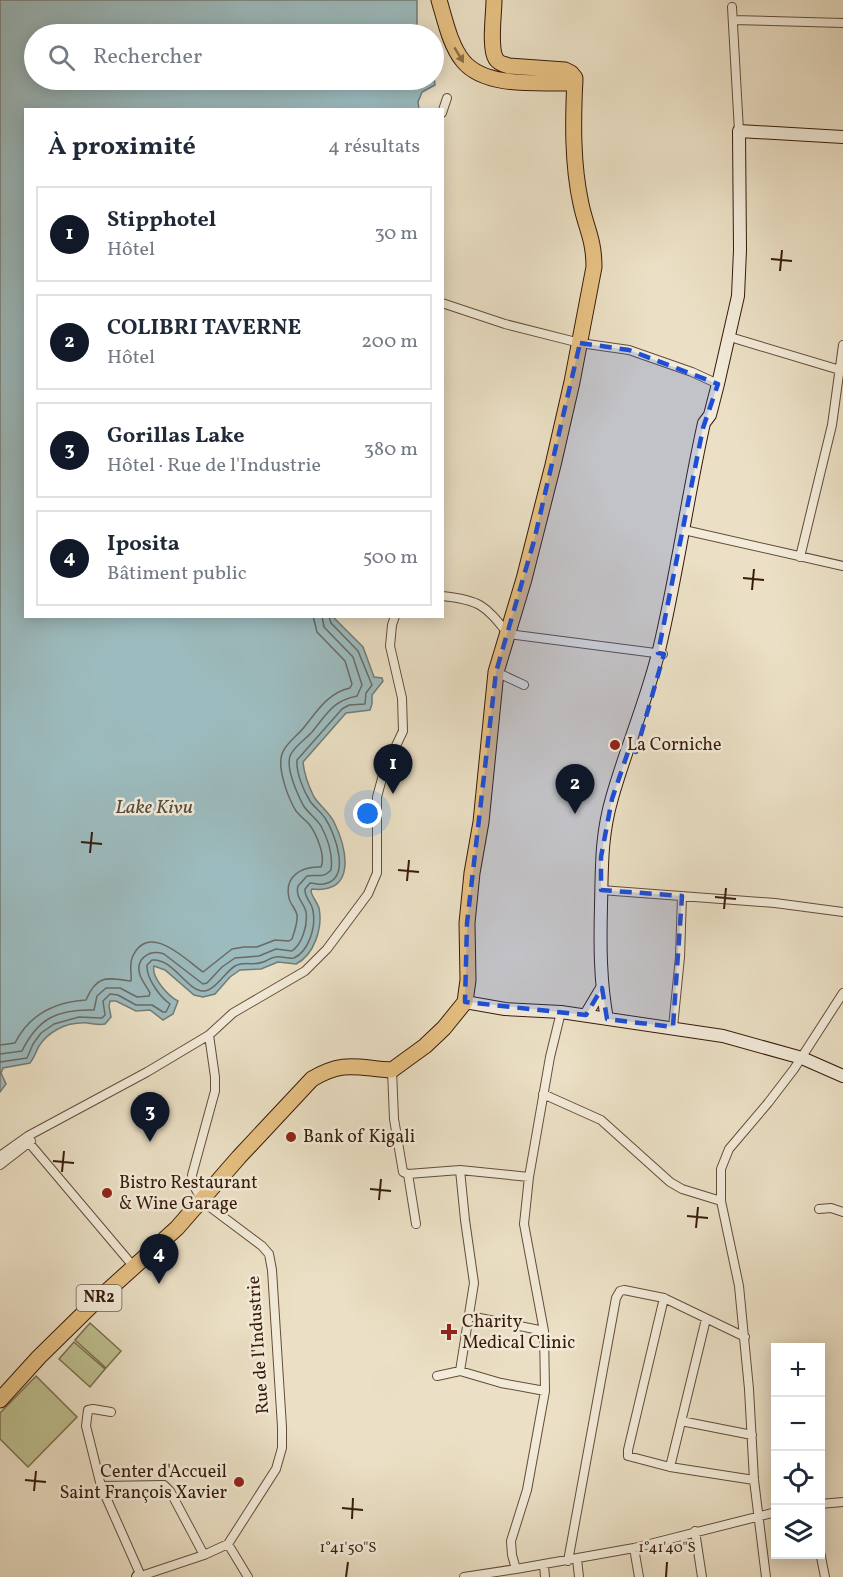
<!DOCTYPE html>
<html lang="fr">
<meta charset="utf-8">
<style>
body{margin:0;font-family:Vollkorn,serif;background:#f2f2f3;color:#1f2937}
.controls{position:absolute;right:18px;bottom:18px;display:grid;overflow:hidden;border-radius:0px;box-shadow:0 3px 15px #0003}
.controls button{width:54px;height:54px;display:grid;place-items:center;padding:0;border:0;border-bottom:2px solid #e0e1e3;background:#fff;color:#1f2937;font:30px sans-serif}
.you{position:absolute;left:368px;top:814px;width:21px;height:21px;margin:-15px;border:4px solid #fff;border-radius:50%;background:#1a73e8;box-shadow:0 0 0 9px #1a73e833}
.badge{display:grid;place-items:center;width:39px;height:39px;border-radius:50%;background:#111827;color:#fff;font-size:20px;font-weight:700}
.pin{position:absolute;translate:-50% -50px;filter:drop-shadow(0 2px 3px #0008)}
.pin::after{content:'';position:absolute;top:32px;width:21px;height:18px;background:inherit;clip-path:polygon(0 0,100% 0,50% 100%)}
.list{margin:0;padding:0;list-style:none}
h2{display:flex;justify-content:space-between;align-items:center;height:78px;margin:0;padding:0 24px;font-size:26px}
h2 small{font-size:20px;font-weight:400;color:#747a83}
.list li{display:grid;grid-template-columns:39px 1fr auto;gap:18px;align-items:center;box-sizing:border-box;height:96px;margin:0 12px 12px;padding:0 12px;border:2px solid #e0e1e3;border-radius:0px}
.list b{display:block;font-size:22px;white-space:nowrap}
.list p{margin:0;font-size:20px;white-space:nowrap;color:#747a83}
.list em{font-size:20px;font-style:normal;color:#747a83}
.icon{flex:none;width:33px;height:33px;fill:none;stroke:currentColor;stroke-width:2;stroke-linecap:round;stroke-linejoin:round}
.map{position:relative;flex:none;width:843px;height:1577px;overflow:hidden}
.search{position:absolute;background:#fff;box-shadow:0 3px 15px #0003;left:24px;top:24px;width:420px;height:66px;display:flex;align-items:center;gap:15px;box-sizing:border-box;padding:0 21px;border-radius:33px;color:#747a83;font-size:22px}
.panel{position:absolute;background:#fff;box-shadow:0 3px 15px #0003;left:24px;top:108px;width:420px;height:510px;border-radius:0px}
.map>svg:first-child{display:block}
</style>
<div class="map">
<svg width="843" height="1577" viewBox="0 0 843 1577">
<rect width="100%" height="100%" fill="#ebe0c5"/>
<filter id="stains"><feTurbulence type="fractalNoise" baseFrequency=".00333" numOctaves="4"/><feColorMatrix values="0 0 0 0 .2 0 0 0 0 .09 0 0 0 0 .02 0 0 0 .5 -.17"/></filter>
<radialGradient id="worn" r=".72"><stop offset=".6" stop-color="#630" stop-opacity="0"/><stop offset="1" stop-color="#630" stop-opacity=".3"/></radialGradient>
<path fill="#bec090" stroke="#7a6d4d" stroke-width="1.5" d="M90,1323l31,28 -15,17 -31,-28z
M74,1342l31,27 -15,18 -31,-28z
M36,1376l41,41 -49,50 -28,-28v-26z"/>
<path fill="#9cbbbe" stroke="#747b76" stroke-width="1.5" d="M0,0h417v26l10,5 2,3h-395v46h400v-21l4,4 -4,14 1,8 -13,7 -4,10 1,7 -393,1v506l307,1 30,30 11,30 8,1 1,3 -11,14v9l-2,6 -24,3 -43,49c1,11 6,25 11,35 6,9 15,15 20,25 13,27 23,72 -22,67l-1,2c1,6 6,11 8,17 4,20 -5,47 -23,56l-18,-2 -17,7 -21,1 -10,7 -15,17 -12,3 -9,-2 -29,-25 -11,-4c-3,11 14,30 24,35l-5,13 -10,6 -13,-10 -14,1 -20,-10h-6l-1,5 2,11 -6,7c-9,2 -15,-2 -24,-1 -16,0 -33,9 -42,23 -3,5 -4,11 -9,17l-27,5 -2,5 5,11 -6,8z"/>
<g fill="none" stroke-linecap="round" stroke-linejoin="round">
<path stroke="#6a6a64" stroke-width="1.5" d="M0,1045l15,-2c14,-28 40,-41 71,-43 11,-26 21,-22 45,-19 1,-7 -2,-15 1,-23 16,-38 54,2 71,14l29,-23 12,-2h13l18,-7 14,1 3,-2c2,-6 6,-17 5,-24 -1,-6 -7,-11 -8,-17 -5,-22 13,-32 32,-31 5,-11 -5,-34 -12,-43 -4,-4 -9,-8 -13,-13 -8,-13 -19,-43 -14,-57 4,-12 16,-18 23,-28 13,-16 23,-33 45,-38l2,-4 -7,-23 -28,-29 -4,-16
M0,1054l22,-3c16,-33 36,-42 72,-41l3,-14 9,-8h14l17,9 12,-1 1,-3c-3,-6 -8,-12 -10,-18 -5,-16 9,-26 24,-21l39,30 4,-1 15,-16 13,-9 24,-2 17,-7 16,2c10,-7 16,-26 14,-39 -2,-10 -11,-14 -8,-26l9,-10c10,-2 16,3 24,-6 2,-15 -3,-31 -10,-44 -5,-8 -13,-13 -18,-21 -6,-12 -17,-36 -13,-49 4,-10 15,-16 22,-24 15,-18 20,-31 45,-36l5,-11 -9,-28 -29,-30 -2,-11
M0,1062l27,-4 6,-14 8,-11 13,-9 25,-7 23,1 3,-3 -2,-14 7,-7 8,1 18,10h16l11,7h3l4,-8c-10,-7 -24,-26 -23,-39l5,-5c21,-2 34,30 51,31 11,1 22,-19 32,-25 9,-5 19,0 28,-4 5,-1 7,-5 13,-5 6,-1 12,2 18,1 15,-7 22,-31 19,-47 -1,-9 -9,-13 -8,-22l5,-6c5,0 9,2 14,1 28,-5 11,-51 1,-66 -4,-6 -11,-11 -15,-17 -7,-11 -14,-29 -13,-41l45,-51 7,-4 16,-1 1,-11 6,-8 -14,-34 -27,-28 -2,-7"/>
<defs>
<path id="street" d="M732,7l7,124
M733,20l110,3
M442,113l5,-15
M442,303l63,21 75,19 49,7 63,22 26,12
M730,337l113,34
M684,530l159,36
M800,557l32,-132 11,-80
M442,596c38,4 43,9 66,38l155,20
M496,672l28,13
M601,890l174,13 68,9
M561,1012l-11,45 -21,120 -5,47 20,107 1,60 -18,99 -16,51 1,14 4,14 118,-21 142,-36
M673,1027l7,-70 2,-61
M392,1070l2,49 9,53 5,2 8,50
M543,1094l58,26 69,62 12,7 39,12
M25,1138l109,129
M0,1156l28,-20 119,-64 62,-37 24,-22 72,-42 22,-22 41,-55 9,-21v-76l7,-26 19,-40 -1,-33 -12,-52 2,-21 3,-9
M0,1165l31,-24
M408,1174l52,-4 69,7
M819,1209l12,-1 12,4
M664,1298l-36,152v6l42,11 84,13
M470,1316l74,15
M460,1371l14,-88 -9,-63 -5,-50
M437,1376l23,-5 41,12 44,8
M111,1412l-18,-3 -5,1 -2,16 15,60 40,90 63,-21 24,-11 48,-75 6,-21v-21l-10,-157 -3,-16 -7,-8 -60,-45 -9,-17 -1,-9 23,-84v-14l-6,-42
M681,1421l71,14
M670,1467l36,-148
M101,1486l63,-1 6,6 34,64
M820,1504l23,-2
M695,1531l7,46
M228,1544l20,33
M634,1548l5,29
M820,1552l5,25
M577,1559l2,18
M568,1561l48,-263 4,-7 4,-1 40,8 81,39
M544,1565l1,12
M464,1577l52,-8
M766,1577l-12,-97 -5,-91 -10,-103 -18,-85v-32l8,-20 39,-46 26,-34 49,-76"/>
<path id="secondary" d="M465,1002l40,7 56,3 162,24 79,22 41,18
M586,1015l16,-27
M607,1019c-7,-38 -7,-75 -6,-113 1,-40 0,-70 11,-108 14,-50 35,-98 47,-148 18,-75 28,-151 45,-227l6,-8 8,-31 20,-88 2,-46 -1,-119 104,6
M138,1577h3"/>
<path id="highway" d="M439,0c6,20 11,45 24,61 23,28 79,21 112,22
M0,1400l39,-43 55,-54 83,-75 62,-71 73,-78c32,-19 45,-11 80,-9l33,-24 19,-18 21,-26 3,-22 -1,-57 5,-50 9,-51 15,-150 28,-93 29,-114 19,-83 22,-115c0,-28 -8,-39 -13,-63 -9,-41 -8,-85 -6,-126l-4,-5 -6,-3 -56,-4c-5,-2 -10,-2 -13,-7 -7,-11 -2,-45 -2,-59"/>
</defs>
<use href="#street" stroke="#644c39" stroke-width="10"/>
<use href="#secondary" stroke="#371a0a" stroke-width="14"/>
<use href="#highway" stroke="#371a0a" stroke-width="17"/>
<use href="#street" stroke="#f2ebd9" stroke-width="8"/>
<use href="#secondary" stroke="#f2ebd9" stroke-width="12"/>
<use href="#highway" stroke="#e6c082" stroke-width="15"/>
</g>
<defs><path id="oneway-solid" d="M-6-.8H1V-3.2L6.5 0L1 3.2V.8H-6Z" transform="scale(1.5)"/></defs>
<use fill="#8e6d46" href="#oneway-solid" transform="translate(459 55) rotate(59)"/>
<path fill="#1d4ed8" fill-opacity="0.2" stroke="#1d4ed8" stroke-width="4.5" stroke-dasharray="12 8" stroke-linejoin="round" d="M580,343l49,7 89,34 -15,44 -45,225 6,1 -28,98 -7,-3 -17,50 -11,58v33l81,6 -9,131 -66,-8 -5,-31 -16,27 -121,-13 2,-79 29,-251 38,-131z"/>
<path fill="none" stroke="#371a0a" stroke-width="2" d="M771,259l21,2M780,271l2,-21M743,578l21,2M752,590l2,-21M81,842l21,2M90,853l2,-21M398,870l21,2M407,881l2,-21M715,897l21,2M724,909l2,-21M53,1161l21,2M62,1172l2,-21M370,1189l21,2M379,1200l2,-21M687,1216l21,2M696,1228l2,-21M25,1480l21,2M34,1491l2,-20M342,1508l21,2M352,1519l1,-21M346,1577l2,-15M666,1577l1,-15"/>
<g fill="#8f2418" stroke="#f2ebd9" stroke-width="2">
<circle cx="615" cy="745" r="6"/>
<circle cx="291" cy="1137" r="6"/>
<circle cx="107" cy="1193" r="6"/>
<path d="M446 1323h6v6h6v6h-6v6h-6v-6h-6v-6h6z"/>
<circle cx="239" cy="1482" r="6"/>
</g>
<g text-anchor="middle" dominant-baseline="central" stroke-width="5" stroke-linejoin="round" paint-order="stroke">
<rect fill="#f2ebd9" stroke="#6f5948" stroke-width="1.5" x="76.5" y="1285" width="45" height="26" rx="4.5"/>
<g font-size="16" font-weight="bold" fill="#371a0a">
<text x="99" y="1298">NR2</text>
</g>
<g font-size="18" fill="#371a0a" stroke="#f2ebd9" text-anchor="start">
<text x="627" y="745">La Corniche</text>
<text x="303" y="1137">Bank of Kigali</text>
<text x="119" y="1183">Bistro Restaurant<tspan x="119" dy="21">&amp; Wine Garage</tspan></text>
<text x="462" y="1322">Charity<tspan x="462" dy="21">Medical Clinic</tspan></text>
<text x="227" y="1472" text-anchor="end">Center d'Accueil<tspan x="227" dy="21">Saint François Xavier</tspan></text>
</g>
<g font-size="18" fill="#371a0a" stroke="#f2ebd9">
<text transform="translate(259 1345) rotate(-94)">Rue de l'Industrie</text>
</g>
<g font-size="20" font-style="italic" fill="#554a40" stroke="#f2ebd9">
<text x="154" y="808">Lake Kivu</text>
</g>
</g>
<g font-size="15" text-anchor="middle" fill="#371a0a" stroke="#f2ebd9" stroke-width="5" stroke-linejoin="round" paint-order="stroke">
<text x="348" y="1552">1°41'50"S</text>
<text x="667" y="1552">1°41'40"S</text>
</g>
<rect width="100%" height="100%" filter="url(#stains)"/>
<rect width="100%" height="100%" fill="url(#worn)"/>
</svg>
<div class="controls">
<button>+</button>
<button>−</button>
<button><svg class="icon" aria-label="locate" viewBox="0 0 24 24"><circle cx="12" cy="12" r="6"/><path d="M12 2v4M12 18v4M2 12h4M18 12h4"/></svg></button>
<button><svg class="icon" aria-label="layers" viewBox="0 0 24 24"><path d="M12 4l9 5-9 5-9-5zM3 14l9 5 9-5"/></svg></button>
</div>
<div class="you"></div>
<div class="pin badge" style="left:393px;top:794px">1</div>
<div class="pin badge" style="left:575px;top:814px">2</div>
<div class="pin badge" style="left:150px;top:1142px">3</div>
<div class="pin badge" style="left:159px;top:1284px">4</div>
<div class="search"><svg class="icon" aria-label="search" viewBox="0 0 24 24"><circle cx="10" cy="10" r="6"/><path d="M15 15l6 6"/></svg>Rechercher</div>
<section class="panel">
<h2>À proximité<small>4 résultats</small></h2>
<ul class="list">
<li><span class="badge">1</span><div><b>Stipphotel</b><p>Hôtel</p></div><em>30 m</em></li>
<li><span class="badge">2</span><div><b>COLIBRI TAVERNE</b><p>Hôtel</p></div><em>200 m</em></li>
<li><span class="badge">3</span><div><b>Gorillas Lake</b><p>Hôtel · Rue de l'Industrie</p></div><em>380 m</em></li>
<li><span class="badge">4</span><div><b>Iposita</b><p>Bâtiment public</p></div><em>500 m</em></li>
</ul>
</section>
</div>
